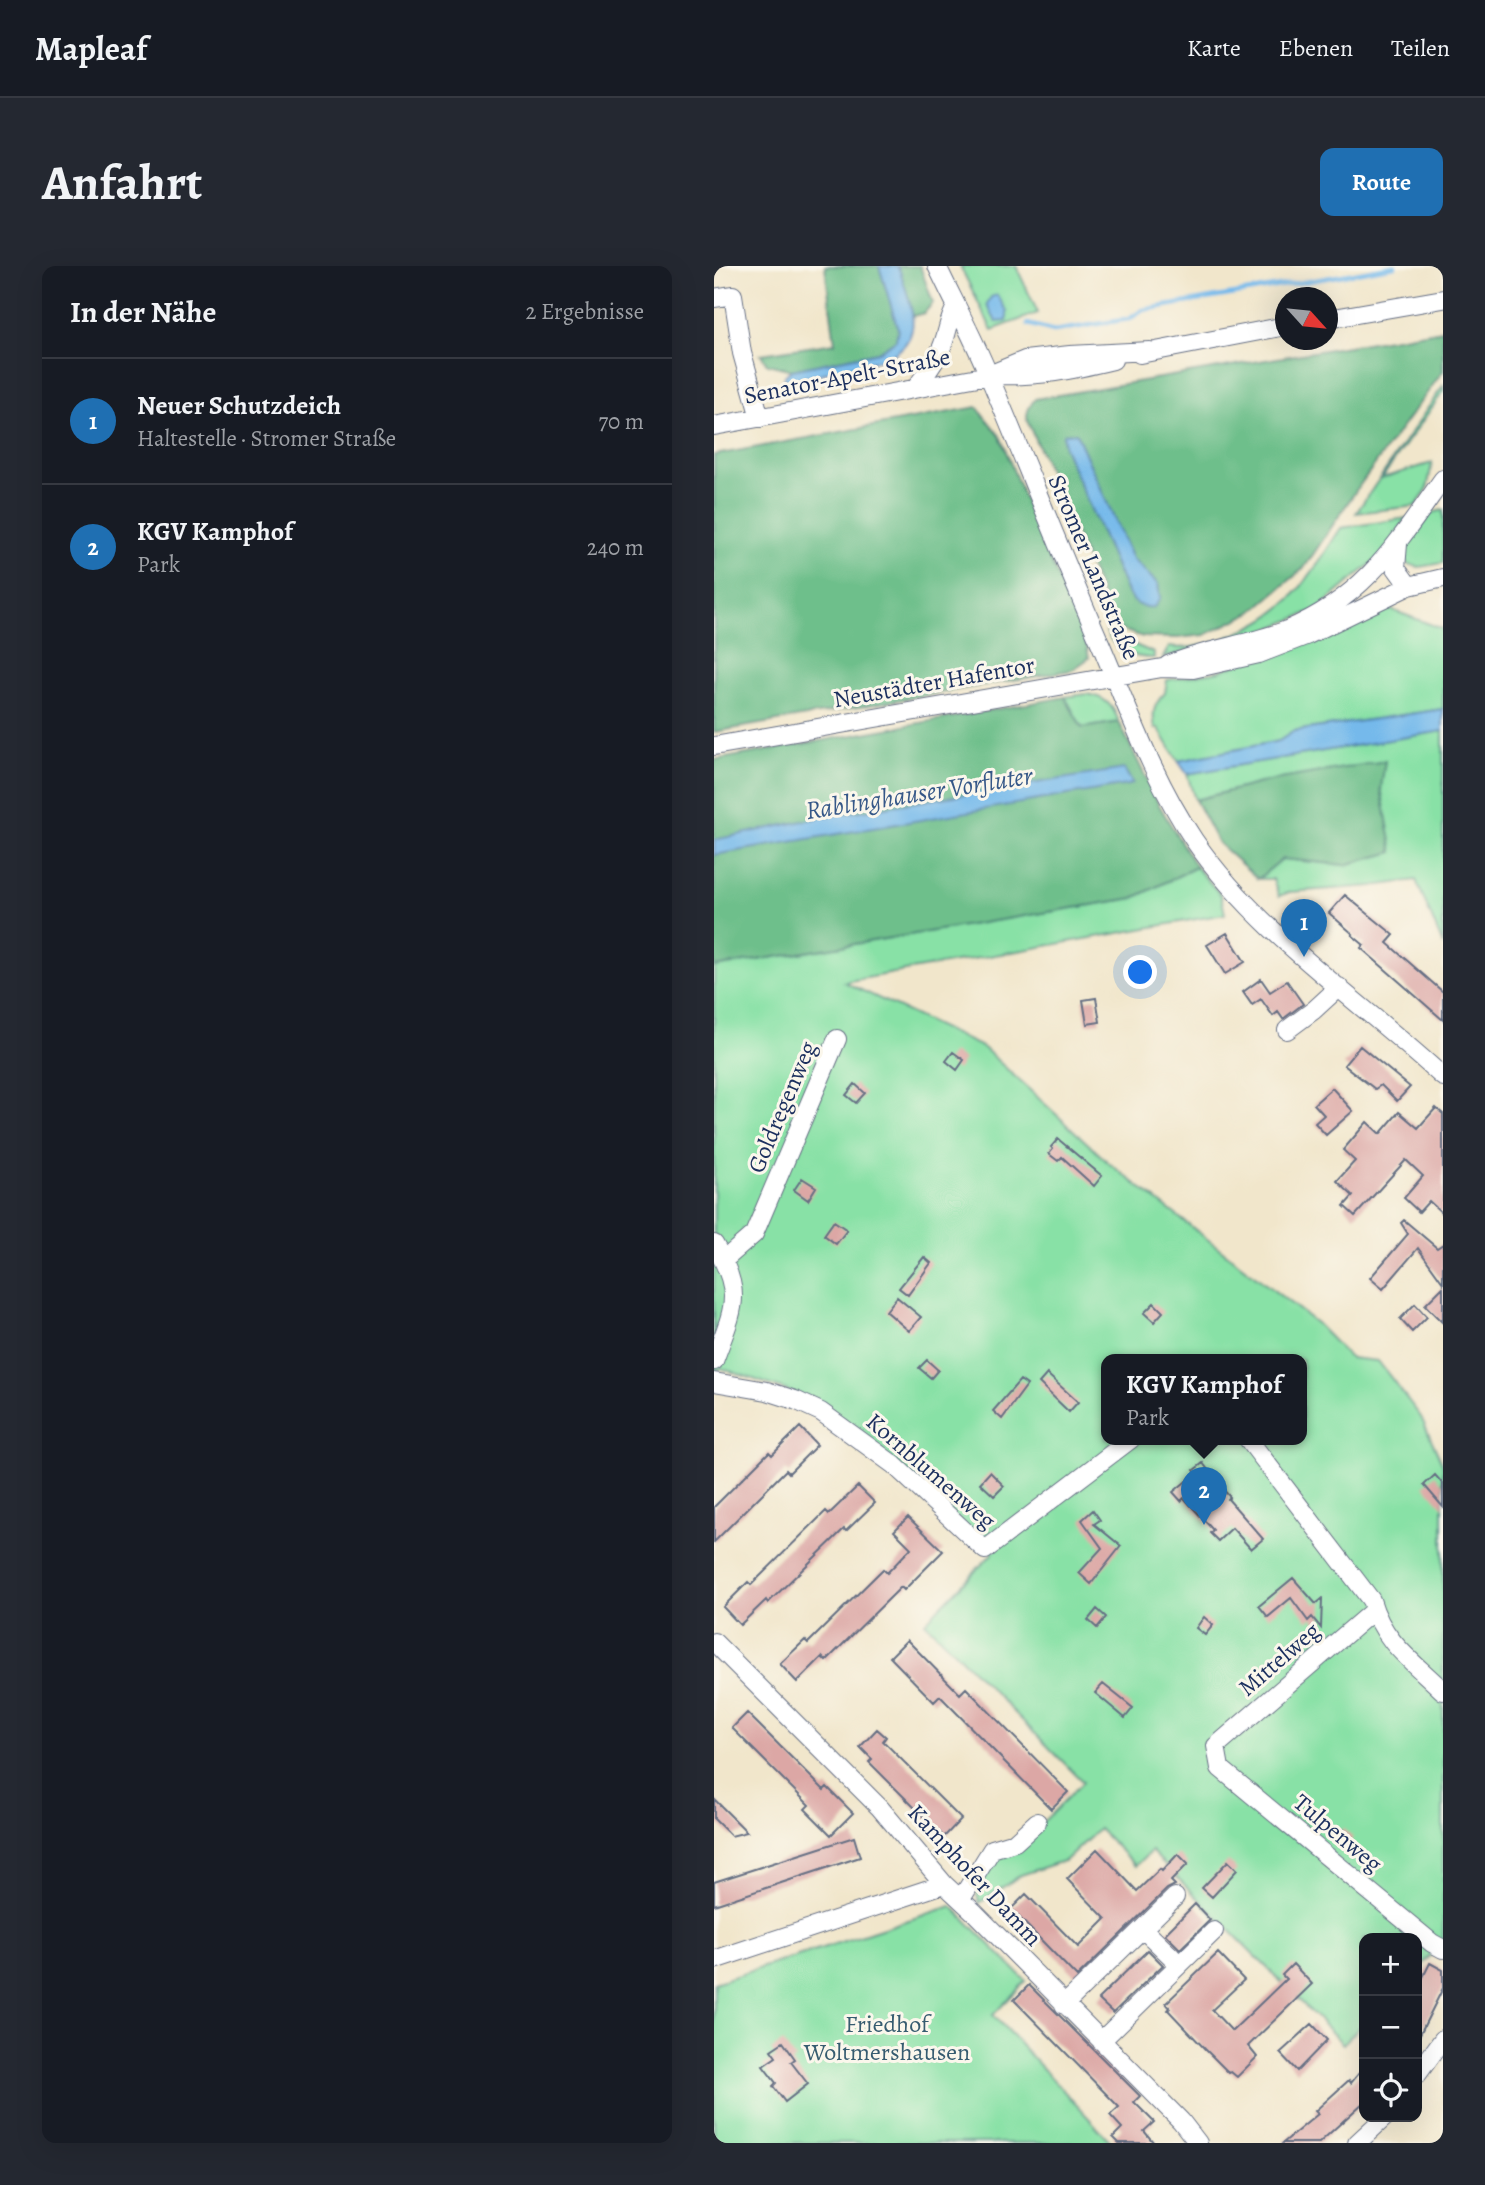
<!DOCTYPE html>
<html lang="de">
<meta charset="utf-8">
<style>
body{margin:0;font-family:Alegreya,serif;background:#242831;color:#f1f3f6}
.controls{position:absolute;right:21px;bottom:21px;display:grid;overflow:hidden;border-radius:14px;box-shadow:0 7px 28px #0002}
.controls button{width:63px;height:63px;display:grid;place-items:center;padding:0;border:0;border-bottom:2px solid #363941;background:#171b24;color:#f1f3f6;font:35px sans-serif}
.compass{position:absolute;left:561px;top:21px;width:63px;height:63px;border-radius:50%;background:#171b24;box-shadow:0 7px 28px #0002;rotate:117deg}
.you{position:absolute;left:427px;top:707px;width:24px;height:24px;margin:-18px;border:5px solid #fff;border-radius:50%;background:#1a73e8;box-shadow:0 0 0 10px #1a73e833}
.badge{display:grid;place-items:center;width:46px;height:46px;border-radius:50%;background:#1f6fb2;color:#fff;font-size:23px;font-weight:700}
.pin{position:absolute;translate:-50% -58px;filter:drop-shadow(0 2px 4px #0008)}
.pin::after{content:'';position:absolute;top:37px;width:24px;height:21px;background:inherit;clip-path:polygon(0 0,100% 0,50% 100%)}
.popup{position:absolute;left:387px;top:1088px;width:206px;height:91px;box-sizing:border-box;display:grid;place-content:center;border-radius:14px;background:#171b24;filter:drop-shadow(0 2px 5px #0005);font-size:23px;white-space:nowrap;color:#9ea1a6}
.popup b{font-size:26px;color:#f1f3f6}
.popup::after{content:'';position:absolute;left:50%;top:100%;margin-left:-14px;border:14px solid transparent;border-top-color:#171b24}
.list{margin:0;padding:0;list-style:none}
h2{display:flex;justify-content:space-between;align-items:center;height:91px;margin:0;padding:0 28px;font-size:30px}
h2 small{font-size:23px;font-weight:400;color:#9ea1a6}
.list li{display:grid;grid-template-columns:46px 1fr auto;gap:21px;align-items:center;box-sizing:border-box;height:126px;padding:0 28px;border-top:2px solid #363941}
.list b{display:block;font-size:26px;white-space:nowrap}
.list p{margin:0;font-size:23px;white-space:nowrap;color:#9ea1a6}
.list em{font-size:23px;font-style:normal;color:#9ea1a6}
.icon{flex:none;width:38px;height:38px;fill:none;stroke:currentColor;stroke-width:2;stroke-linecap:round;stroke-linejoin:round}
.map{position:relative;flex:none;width:729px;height:1877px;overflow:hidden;border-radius:14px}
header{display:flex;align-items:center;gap:42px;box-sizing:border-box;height:98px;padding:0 35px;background:#171b24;border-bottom:2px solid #363941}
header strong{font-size:33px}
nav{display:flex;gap:38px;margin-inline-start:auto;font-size:24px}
.intro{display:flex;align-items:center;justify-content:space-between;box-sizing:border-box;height:168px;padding:0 42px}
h1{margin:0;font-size:49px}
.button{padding:18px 32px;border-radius:14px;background:#1f6fb2;color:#fff;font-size:24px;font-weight:700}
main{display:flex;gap:42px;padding:0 42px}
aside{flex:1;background:#171b24;border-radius:14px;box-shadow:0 7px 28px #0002}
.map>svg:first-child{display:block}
</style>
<header>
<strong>Mapleaf</strong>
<nav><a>Karte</a><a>Ebenen</a><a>Teilen</a></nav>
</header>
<div class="intro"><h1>Anfahrt</h1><a class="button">Route</a></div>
<main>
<aside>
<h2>In der Nähe<small>2 Ergebnisse</small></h2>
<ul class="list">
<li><span class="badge">1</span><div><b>Neuer Schutzdeich</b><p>Haltestelle · Stromer Straße</p></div><em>70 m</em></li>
<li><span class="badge">2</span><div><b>KGV Kamphof</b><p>Park</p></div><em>240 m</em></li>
</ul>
</aside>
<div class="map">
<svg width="729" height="1877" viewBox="0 0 729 1877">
<rect width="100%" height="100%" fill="#fbf7ec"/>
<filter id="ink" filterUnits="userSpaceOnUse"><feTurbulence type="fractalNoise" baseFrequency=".0143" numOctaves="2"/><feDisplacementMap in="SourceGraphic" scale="14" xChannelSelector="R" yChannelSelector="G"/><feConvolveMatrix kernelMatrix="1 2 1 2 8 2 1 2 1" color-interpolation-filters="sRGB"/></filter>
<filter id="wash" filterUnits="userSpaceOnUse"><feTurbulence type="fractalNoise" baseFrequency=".00686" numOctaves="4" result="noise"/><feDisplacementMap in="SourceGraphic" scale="28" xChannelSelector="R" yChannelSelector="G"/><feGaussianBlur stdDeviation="1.57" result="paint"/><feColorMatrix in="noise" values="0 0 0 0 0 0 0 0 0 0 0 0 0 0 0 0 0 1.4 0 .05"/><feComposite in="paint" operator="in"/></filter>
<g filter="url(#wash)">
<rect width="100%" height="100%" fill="#f1e6cb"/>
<path fill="#88e1a6" stroke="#528882" stroke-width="2" fill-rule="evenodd" d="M246,0h56l22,47 -46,17z
M729,120v6l-61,86 50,-15 -5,27 -11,16 -60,7z
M729,244v53l-24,4 -12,-3c-8,-17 14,-38 24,-51z
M693,252l-26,37 -63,54 -72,29 -83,19 6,-10c36,6 97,-23 122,-49 20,-21 34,-46 50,-70z
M670,341l59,22v80l-149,22 -15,10 -101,20 -20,-33 -3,1c-3,-16 -2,-24 10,-36l2,-13 52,-9z
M393,367l47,20v5c-19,0 -38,-6 -47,-25z
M373,428c18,3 26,11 32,28l-37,6 -17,-31z
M729,465v214l-27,-65 -43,6 -83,6 -11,4 -6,-17h-15l24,-20 63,6 47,-13 -11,-64 -113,-7 -73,19 -8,-26z
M482,601l25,28 4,19 -381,68 140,66 126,116 206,159 34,35 28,3 43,56 22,48v491l-7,-6 -19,20v-32h-53v85l-21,21 -192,-193 -15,15 -37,-37 -33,31 -45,15 -42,28 -3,-15 18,-31 32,-18 57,-57 -158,-160 68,-69 -187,-156 -85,-29 -7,5v-406l420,-69zM392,1093h196v80h-196z
M238,1640l74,75 -33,34 119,128h-398v-160z"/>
<path fill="#6ebf8b" stroke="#447774" stroke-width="2" fill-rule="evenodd" d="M111,0h54l20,63 -3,11 -18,12 -86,18 -25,-6 -6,-10 74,-11z
M183,0h23l13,37 -9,10 -11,3z
M729,64v41l-86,118 -53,79 -52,44 -47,23 -28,3 -34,-1 -27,-9 -88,-205c-3,-10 1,-16 7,-24zM362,167l56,126 26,26 -31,7 -63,-145 -1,-13z
M263,141l23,29 35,90 50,112 4,20 -17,12 -358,62v-277z
M351,431l17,31 37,-6 40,83 37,62 -62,31 -420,69v-207z
M671,495l-4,27 12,64 -48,13 -63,-6 -24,20 -40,-36 -23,-43 73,-19z"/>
<path fill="#75b9eb" stroke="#4874a4" stroke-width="2" d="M165,0h18l3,5c11,36 28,69 -16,88l-92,22 -8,-2 1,-4 7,-5 86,-18 18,-12 2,-11z
M283,29l10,16v10l-11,1 -9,-18 4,-7z
M362,167l56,126 26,25 2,14 -6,9c-14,1 -20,-3 -27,-15l-63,-145 -1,-13z
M729,443v22l-256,43 -9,-13 101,-20 15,-10z
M410,503l9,15 -419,71v-15l108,-23z"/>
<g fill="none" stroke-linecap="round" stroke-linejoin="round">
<path stroke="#75b9eb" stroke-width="4.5" d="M314,58l26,7 75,-12 14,-9 252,-44"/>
</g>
<g id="blocks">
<path fill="#dca7a5" d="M631,629l49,40 -7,8 56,49v28l-82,-72 3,-3 -12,-10 1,-1 -24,-21z
M513,667l18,29 -20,12 -18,-29z
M547,713l9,13 17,-11 16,23 -20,15 -5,-7 -5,4 -12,-17 -9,6 -9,-13z
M382,732l4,24 -13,2 -4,-24z
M646,780l50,41 -13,14 -16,-16 -6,4 -31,-24z
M239,786l11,8 -7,10 -11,-9z
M141,818l10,9 -9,10 -10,-8z
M618,822l21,23 -27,24 -11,-12 9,-8 -10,-11z
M722,842l7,6v100l-14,-13 -10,11 -15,-14 19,-22 -17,-16 -51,56 -11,-10 9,-10 -16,-15 18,-20 -12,-11 24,-28 13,12 19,-22 19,16z
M344,873l44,37 -8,10 -32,-29 -4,4 -9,-7 4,-5 -2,-2z
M88,912l14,9 -8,13 -14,-10z
M690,954l33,28 6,-4v39l-25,-35 -35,41 -13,-11 38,-44 -7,-11z
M120,955l13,9 -11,14 -12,-9z
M210,991l7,6 -23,32 -9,-7z
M729,1021v36l-18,-18z
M183,1031l24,20 -12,14 -23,-20z
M440,1037l9,9 -9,10 -10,-9z
M701,1038l12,13 -15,15 -12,-13z
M213,1094l11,10 -7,8 -12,-10z
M333,1108l31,28 -9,10 -30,-29z
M306,1114l7,5 -25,34 -9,-8z
M86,1161l17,18 -28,28 -3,-3 -72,72v-35l55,-55 3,3z
M489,1197l8,11 -1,1 20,22 -2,2 35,40 -12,10 -19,-21 -14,13 -8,-8 3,-3 -29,-32 -3,3 -8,-9 23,-19 -2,-3z
M276,1206l14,14 -10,10 -14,-13z
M721,1209l8,9v23l-19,-22z
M144,1220l17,17 -29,28 -2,-2 -76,74 -2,-3 -26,25 -17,-18 25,-25 3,3 75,-74 3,3z
M379,1244l7,10 -6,4 27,22 -30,38 -12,-11 23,-25 -20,-28z
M194,1251l35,34 -39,39 -3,-3 -75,74 -4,-4 -25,25 -17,-18 25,-24 3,3 75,-74 4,4 24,-25 -17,-17z
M579,1312l23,26 6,-5 -1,29 -9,-11 -4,4 -17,-23 -23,19 -9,-11z
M383,1343l9,8 -9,11 -9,-8z
M490,1351l9,8 -8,10 -9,-7z
M193,1374l53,54 6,-6 102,104 -17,17 -111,-113 -6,6 -44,-45z
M389,1418l30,24 -8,10 -30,-25z
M33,1447l77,77 3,-3 26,26 -22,22 -26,-26 4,-4 -77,-77z
M163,1463l9,8 -3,4 78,78 -17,18 -75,-75 3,-3 -12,-12z
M0,1533l33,33 -16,4 -17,-17z
M629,1563l10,9 -8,10 -10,-9z
M140,1571l6,20 -146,48v-23z
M383,1583l40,42 23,-22 2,2 16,-17 10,10 -17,17 4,4 -8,4 -90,88 -66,-68 15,-15 52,53 28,-28 -39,-40z
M514,1595l9,9 -25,27 -10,-9z
M481,1638l15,16 -30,29 -15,-15z
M434,1684l15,15 -50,48 -15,-14z
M504,1687l26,27 -32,30 20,21 54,-52 -4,-4 11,-11 19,20 -64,62 9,11 -20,20 -6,-5 -2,1 -24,-24 -37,-39 2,-2 -4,-5z
M716,1697l13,7v18l-26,52v-51z
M315,1719l111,111 -6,6 20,20 -10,9 10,12h-35l-6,-6 9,-9 -12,-13 9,-8 -105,-107z
M598,1758l15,16 -30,31 -17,-18z
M69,1776l12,17 -4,3 17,22 -23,18 -12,-16 3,-3 -13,-17 13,-9 -5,-7z
M650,1801v35l-45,41h-36l35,-29 -3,-3 34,-31 2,3z"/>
</g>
</g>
<g filter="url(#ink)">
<use href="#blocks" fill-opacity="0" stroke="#666f84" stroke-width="2"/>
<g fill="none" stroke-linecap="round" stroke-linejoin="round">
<defs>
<path id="minor" d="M223,0c17,36 37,73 52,110 38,89 73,180 112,269 28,66 53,136 93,195 65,95 166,160 249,237
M0,32l19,-3 9,58 18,65
M614,53l115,-20
M426,88l146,-28
M282,109c42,2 76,-5 117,-15
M202,122c8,-12 19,-25 25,-39 7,-15 6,-26 15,-42
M0,160l275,-51 36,-15 45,-5 80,-4
M684,278l-2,24 13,18
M454,399c38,-16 80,-20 119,-35 78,-33 109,-85 156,-151
M0,480l448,-78 31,1 66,-15 49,-19 101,-49 34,-8
M573,764l27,-20 25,-23
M0,978c31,51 19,65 0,117
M10,994l30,-26 83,-195
M0,1116l53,9 28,9 26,12 73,53 91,85 146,-111
M534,1173l123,161c13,44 42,61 72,91
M660,1344l-158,136 4,22 212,175 11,6
M0,1376l166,166 64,76 30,28 207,209 17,22
M247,1633l31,-50 23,-7 22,-20
M429,1663l36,35
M0,1694l230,-76
M350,1739l111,-108
M387,1775l113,-110
M703,1809l26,-36
M643,1877l28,-26"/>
</defs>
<use href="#minor" stroke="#666f84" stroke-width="20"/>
<use href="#minor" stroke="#fff" stroke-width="18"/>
</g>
</g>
<g text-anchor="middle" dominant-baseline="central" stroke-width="6" stroke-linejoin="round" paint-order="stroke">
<g font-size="24" fill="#1b2f5e" stroke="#fbf7ec">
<text transform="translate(133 110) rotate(-11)">Senator-Apelt-Straße</text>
<text transform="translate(380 301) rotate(67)">Stromer Landstraße</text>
<text transform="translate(220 416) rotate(-10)">Neustädter Hafentor</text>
<text transform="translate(68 841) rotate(-67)">Goldregenweg</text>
<text transform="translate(217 1205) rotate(41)">Kornblumenweg</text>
<text transform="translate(565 1393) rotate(-41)">Mittelweg</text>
<text transform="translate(624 1567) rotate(40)">Tulpenweg</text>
<text transform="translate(261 1609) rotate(47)">Kamphofer Damm</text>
</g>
<g font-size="24" fill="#365c70" stroke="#fbf7ec">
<text x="173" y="1758">Friedhof<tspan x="173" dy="28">Woltmershausen</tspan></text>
</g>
<g font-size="26" font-style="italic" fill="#365888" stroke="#fbf7ec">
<text transform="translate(205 527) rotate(-9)">Rablinghauser Vorfluter</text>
</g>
</g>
</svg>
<div class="controls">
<button>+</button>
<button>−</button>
<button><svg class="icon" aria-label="locate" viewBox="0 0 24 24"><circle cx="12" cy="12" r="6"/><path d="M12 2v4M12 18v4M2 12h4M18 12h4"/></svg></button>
</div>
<svg class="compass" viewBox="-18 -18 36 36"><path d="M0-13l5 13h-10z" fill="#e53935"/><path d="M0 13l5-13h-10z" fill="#9ea1a6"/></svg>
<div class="you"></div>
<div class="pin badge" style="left:590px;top:691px">1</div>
<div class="pin badge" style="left:490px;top:1259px">2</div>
<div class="popup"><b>KGV Kamphof</b>Park</div>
</div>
</main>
